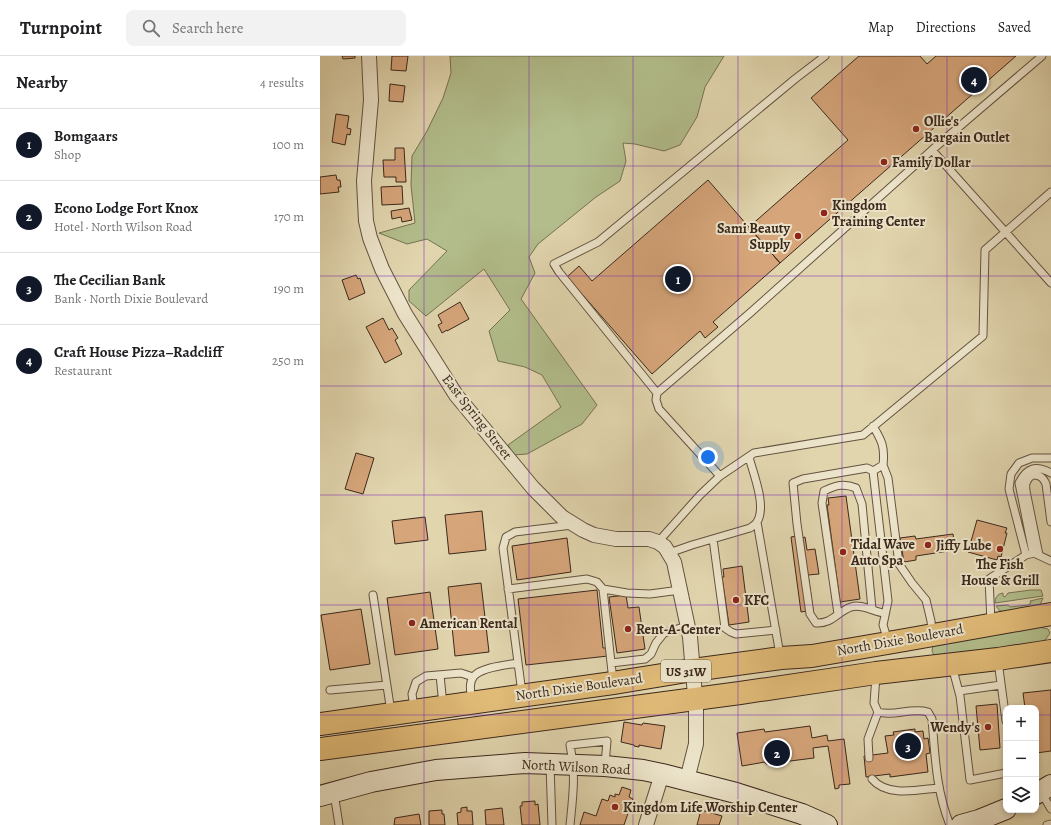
<!DOCTYPE html>
<meta charset="utf-8">
<style>
body{margin:0;font-family:Alegreya,serif;background:#f2f2f2;color:#202124}
.controls{position:absolute;right:12px;bottom:12px;display:grid;overflow:hidden;border-radius:8px;box-shadow:0 2px 6px #0003}
.controls button{width:36px;height:36px;display:grid;place-items:center;padding:0;border:0;border-bottom:1px solid #e0e0e0;background:#fff;color:#202124;font:20px sans-serif}
.you{position:absolute;left:388px;top:401px;width:14px;height:14px;margin:-10px;border:3px solid #fff;border-radius:50%;background:#1a73e8;box-shadow:0 0 0 6px #1a73e833}
.badge{display:grid;place-items:center;width:26px;height:26px;border-radius:50%;background:#111827;color:#fff;font-size:13px;font-weight:700}
.pin{position:absolute;translate:-50% -50%;border:2px solid #fff;box-shadow:0 1px 4px #0006}
.list{margin:0;padding:0;list-style:none}
h2{display:flex;justify-content:space-between;align-items:center;height:52px;margin:0;padding:0 16px;font-size:17px}
h2 small{font-size:13px;font-weight:400;color:#757577}
.list li{display:grid;grid-template-columns:26px 1fr auto;gap:12px;align-items:center;box-sizing:border-box;height:72px;padding:0 16px;border-top:1px solid #e0e0e0}
.list b{display:block;font-size:15px;white-space:nowrap}
.list p{margin:0;font-size:13px;white-space:nowrap;color:#757577}
.list em{font-size:13px;font-style:normal;color:#757577}
.icon{flex:none;width:22px;height:22px;fill:none;stroke:currentColor;stroke-width:2;stroke-linecap:round;stroke-linejoin:round}
.map{position:relative;flex:none;width:731px;height:769px;overflow:hidden}
header{display:flex;align-items:center;gap:24px;box-sizing:border-box;height:56px;padding:0 20px;background:#fff;border-bottom:1px solid #e0e0e0}
header strong{font-size:19px}
nav{display:flex;gap:22px;margin-inline-start:auto;font-size:14px}
.search{width:280px;height:36px;background:#f2f2f2;display:flex;align-items:center;gap:10px;box-sizing:border-box;padding:0 14px;border-radius:8px;color:#757577;font-size:15px}
main{display:flex}
aside{flex:1;background:#fff}
.map>svg:first-child{display:block}
</style>
<header>
<strong>Turnpoint</strong>
<div class="search"><svg class="icon" aria-label="search" viewBox="0 0 24 24"><circle cx="10" cy="10" r="6"/><path d="M15 15l6 6"/></svg>Search here</div>
<nav><a>Map</a><a>Directions</a><a>Saved</a></nav>
</header>
<main>
<aside>
<h2>Nearby<small>4 results</small></h2>
<ul class="list">
<li><span class="badge">1</span><div><b>Bomgaars</b><p>Shop</p></div><em>100 m</em></li>
<li><span class="badge">2</span><div><b>Econo Lodge Fort Knox</b><p>Hotel · North Wilson Road</p></div><em>170 m</em></li>
<li><span class="badge">3</span><div><b>The Cecilian Bank</b><p>Bank · North Dixie Boulevard</p></div><em>190 m</em></li>
<li><span class="badge">4</span><div><b>Craft House Pizza–Radcliff</b><p>Restaurant</p></div><em>250 m</em></li>
</ul>
</aside>
<div class="map">
<svg width="731" height="769" viewBox="0 0 731 769">
<rect width="100%" height="100%" fill="#e1d5ae"/>
<filter id="stains"><feTurbulence type="fractalNoise" baseFrequency=".005" numOctaves="4"/><feColorMatrix values="0 0 0 0 .2 0 0 0 0 .09 0 0 0 0 .02 0 0 0 .5 -.17"/></filter>
<radialGradient id="worn" r=".72"><stop offset=".6" stop-color="#630" stop-opacity="0"/><stop offset="1" stop-color="#630" stop-opacity=".3"/></radialGradient>
<path fill="#b2bd8b" stroke="#767254" d="M130,0h274l-19,31 -8,30 -17,28 -16,6 -29,-7 -12,-1 3,18 -6,20 -24,16 -58,47 -9,13 6,16 -14,26 76,106 -15,19 -55,30 -14,1 -5,-10 53,-38 -19,-32 -17,-8 -27,-6 -9,-30 21,-21 -26,-41 -58,47 -17,-15v-11l38,-39 -20,-12 -20,5 -28,-11 36,-10 -4,-38 1,-29 15,-25 16,-33 8,-25z
M711,534h10l2,6 -48,7c0,-5 2,-9 8,-10v3l2,1 3,-4z
M723,542l-3,7 -37,7 -4,-2 -3,-4 12,-1 2,2 18,-2 3,-2 -1,-2z
M719,571l9,2 2,4 -4,6 -4,3 -107,16 -3,-7 1,-7z"/>
<path fill="#d6a57a" stroke="#3b281c" d="M22,0h13v2l-12,1z
M72,0h16l-2,15 -15,-1z
M539,0h61l7,8 9,-8h80l-236,207 -31,-36 99,-87 -37,-42z
M70,28l15,2 -2,16 -14,-1z
M16,58l13,2 -2,12 4,1 -1,6 -3,-1 -2,11 -13,-3z
M75,92h9l2,34h-10v-5h-12l-1,-17h12z
M16,119l1,5h3l1,7h-3l1,5 -19,2v-17z
M388,124l72,83 -67,59 5,5 -13,11 -5,-7 -48,43 -85,-97 12,-11 13,15z
M82,130l1,18 -21,1 -1,-18z
M89,152l3,12 -10,2 -1,-5 -9,2 -1,-8z
M36,219l2,4 2,-1 5,15 -16,7 -7,-20z
M140,246l9,17 -22,12v-1l-5,3 -4,-8 4,-2 -4,-8z
M63,262l6,12 3,-2 6,10 -3,2 7,14 -17,9 -19,-36z
M36,397l18,5 -11,36 -18,-5z
M526,440l14,103 -20,3 -13,-97h2l-1,-7z
M162,455l4,39 -37,4 -4,-39z
M105,461l3,23 -33,4 -3,-23z
M657,464l30,8 -2,5h2l-6,24 -3,-1 -1,4 -29,-8z
M633,478l2,16 -39,6v4l-12,2 -4,-24 15,-2 1,3z
M482,479v3l3,-1 2,13 8,-1 4,25 -11,1 5,35 -12,2 -10,-75z
M247,482l4,34 -54,8 -5,-34z
M422,510l7,56 -20,3 -7,-48h2l-1,-8z
M161,527l8,69 -34,4 -7,-69z
M277,534l6,58h4l1,8 -82,9 -8,-66z
M110,536l8,57 -43,6 -8,-57z
M306,539l2,13 11,-1 6,42 -28,4 -8,-56z
M41,553l9,55 -40,6 -9,-55z
M731,634v61l-15,2v-45h-11l-2,-15z
M677,648l3,44 -20,2 -4,-44z
M304,666l18,3 1,-2 22,3 -4,23 -22,-4v2l-5,-1v-1l-13,-3z
M490,670l2,12 15,-3 1,6 16,-2 6,45 -11,1v3l-4,1 -7,-43 -15,2 1,10 -48,6 -1,-2 -23,4 -5,-33 27,-4 1,3z
M595,673v3l8,-1 1,8 4,-1 2,15 -4,1 2,18 -38,5v-3l-24,3 -2,-21 24,-3 -3,-17 9,-1 -1,-3z
M302,731l9,3 -2,7 4,2 -9,26h-44l4,-13 12,4 6,-17 6,2 2,-6 5,2v-3l4,1z
M215,745v4l3,-1 2,21h-18l-2,-19h2v-4z
M147,751v4h5l1,14h-15l-1,-12 4,-1v-4z
M182,752l2,17h-18l-1,-15z
M122,754v4h2l1,11h-16v-14z
M381,754l21,6 -3,9h-22z
M99,758l2,11h-27l1,-7z"/>
<g fill="none" stroke-linecap="round" stroke-linejoin="round">
<defs>
<path id="lane" d="M612,94l119,133
M337,337l93,-80 182,-163 110,-94
M563,409l5,13 11,86 13,19 14,17 5,21 1,12
M553,415l10,-6c2,-18 -1,-24 -10,-39
M400,420l-61,-67 -3,-9 1,-7 -98,-121 -5,-8 44,-22 197,-163 30,-23
M437,466l23,133
M393,483l12,89 6,4 5,2 40,-4
M338,486l42,-47 20,-19 34,-23 109,-18 120,-99 2,-86 66,-58
M349,497l23,-8 58,-17c3,-2 6,-4 7,-6 10,-16 -4,-49 -8,-65
M713,497l-14,-70c8,-16 17,-18 32,-10
M706,499l-17,-66 2,-15 8,-11 13,-5h19
M719,499l-13,-64c-1,-7 0,-11 6,-16 8,0 11,2 14,9l5,38
M188,533l79,-10 10,3 6,7 10,92
M283,533l24,4 23,1 30,-4
M53,539l18,117
M565,557c-10,0 -23,-10 -34,-6 -14,5 -19,17 -35,16l-6,-9 -13,-90 -4,-41 10,-4 64,-11 6,3 15,130 -5,24 5,16
M518,558l-16,-111 2,-12c12,-6 20,-8 32,-3l6,16 10,105
M671,566l-2,-43 37,-24 8,-2 17,8
M678,605l8,60
M291,607l34,-4 6,-5 5,-11 8,-10 23,-7
M632,610l8,30 10,84 36,-7
M120,619l3,30
M556,620l-2,27 4,9c16,5 33,-5 50,0l4,7c3,36 4,72 18,106
M10,634l57,-5
M639,635l42,-6
M202,637l-19,-145 3,-11 9,-5 57,-7
M152,645c-1,-8 -4,-18 2,-25 8,-9 32,-11 44,-13
M94,652l-2,-14 4,-12 10,-6 35,-3 12,4
M549,702l-1,-19 10,-27
M230,708l2,61
M552,723c15,18 45,11 66,9
M721,736l10,17
M14,737l5,32
M250,769c3,-30 6,-50 0,-80l37,-4 -2,23
M727,769l4,-1"/>
<path id="street" d="M49,0l2,44 -7,81 2,40 4,17 12,31 23,45 51,81 77,93 29,29 21,13 11,5 22,4h33l9,3 7,5 9,15 16,75 6,70v37l-9,36
M326,769l16,-51"/>
<path id="secondary" d="M716,738l15,-9
M0,740l51,-14 65,-12 89,-7 80,3 38,4 19,4 74,19 66,21 25,11
M641,769l18,-5 27,-11"/>
<path id="highway" d="M0,668l293,-41 80,-13 88,-12 31,-2 93,-16 146,-26
M0,693l420,-56 136,-20 122,-14 53,-8"/>
</defs>
<use href="#lane" stroke="#645340" stroke-width="9"/>
<use href="#street" stroke="#645340" stroke-width="16"/>
<use href="#secondary" stroke="#3b281c" stroke-width="22"/>
<use href="#highway" stroke="#3b281c" stroke-width="24"/>
<use href="#lane" stroke="#ece4ca" stroke-width="7"/>
<use href="#street" stroke="#ece4ca" stroke-width="14"/>
<use href="#secondary" stroke="#ece4ca" stroke-width="20"/>
<use href="#highway" stroke="#e0ba77" stroke-width="22"/>
</g>
<path fill="none" stroke="#7b2cbf" stroke-width="1" stroke-opacity="0.55" d="M104,0v769M209,0v769M313,0v769M418,0v769M522,0v769M627,0v769M0,110h731M0,220h731M0,330h731M0,439h731M0,549h731M0,659h686M716,659h15"/>
<g fill="#8f2418" stroke="#ece4ca" stroke-width="1.5">
<circle cx="596" cy="73" r="4"/>
<circle cx="564" cy="106" r="4"/>
<circle cx="504" cy="157" r="4"/>
<circle cx="478" cy="180" r="4"/>
<circle cx="608" cy="489" r="4"/>
<circle cx="680" cy="493" r="4"/>
<circle cx="523" cy="496" r="4"/>
<circle cx="416" cy="544" r="4"/>
<circle cx="92" cy="567" r="4"/>
<circle cx="308" cy="573" r="4"/>
<circle cx="668" cy="671" r="4"/>
<circle cx="295" cy="751" r="4"/>
</g>
<g text-anchor="middle" dominant-baseline="central" stroke-width="4" stroke-linejoin="round" paint-order="stroke">
<rect fill="#ece4ca" stroke="#706050" stroke-width="1" x="341" y="604" width="50" height="22" rx="3"/>
<g font-size="13" font-weight="bold" fill="#3b281c">
<text x="366" y="615">US 31W</text>
</g>
<g font-size="14" font-weight="bold" fill="#3b281c" stroke="#ece4ca" text-anchor="start">
<text x="604" y="65">Ollie's<tspan x="604" dy="16">Bargain Outlet</tspan></text>
<text x="572" y="106">Family Dollar</text>
<text x="512" y="149">Kingdom<tspan x="512" dy="16">Training Center</tspan></text>
<text x="470" y="172" text-anchor="end">Sami Beauty<tspan x="470" dy="16">Supply</tspan></text>
<text x="531" y="488">Tidal Wave<tspan x="531" dy="16">Auto Spa</tspan></text>
<text x="616" y="489">Jiffy Lube</text>
<text x="680" y="508" text-anchor="middle">The Fish<tspan x="680" dy="16">House &amp; Grill</tspan></text>
<text x="424" y="544">KFC</text>
<text x="100" y="567">American Rental</text>
<text x="316" y="573">Rent-A-Center</text>
<text x="660" y="671" text-anchor="end">Wendy's</text>
<text x="303" y="751">Kingdom Life Worship Center</text>
</g>
<g font-size="14" fill="#3b281c" stroke="#ece4ca">
<text transform="translate(157 361) rotate(52)">East Spring Street</text>
<text transform="translate(580 584) rotate(-10)">North Dixie Boulevard</text>
<text transform="translate(259 631) rotate(-8)">North Dixie Boulevard</text>
<text transform="translate(256 711) rotate(3)">North Wilson Road</text>
</g>
</g>
<rect width="100%" height="100%" filter="url(#stains)"/>
<rect width="100%" height="100%" fill="url(#worn)"/>
</svg>
<div class="controls">
<button>+</button>
<button>−</button>
<button><svg class="icon" aria-label="layers" viewBox="0 0 24 24"><path d="M12 4l9 5-9 5-9-5zM3 14l9 5 9-5"/></svg></button>
</div>
<div class="you"></div>
<div class="pin badge" style="left:358px;top:223px">1</div>
<div class="pin badge" style="left:457px;top:697px">2</div>
<div class="pin badge" style="left:588px;top:690px">3</div>
<div class="pin badge" style="left:654px;top:24px">4</div>
</div>
</main>
